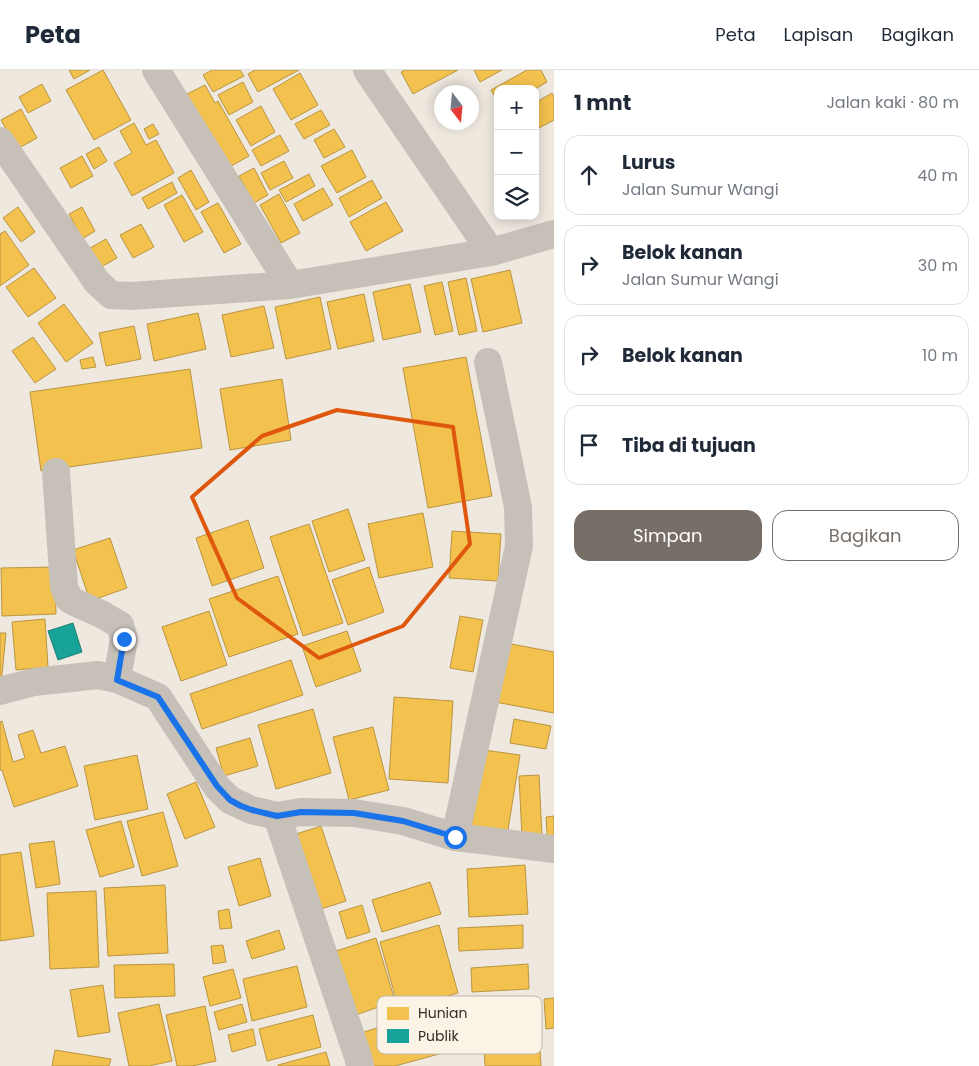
<!DOCTYPE html>
<html lang="id">
<meta charset="utf-8">
<style>
body{margin:0;font-family:Poppins,sans-serif;background:#f2f2f3;color:#1f2937}
.controls{position:absolute;right:15px;top:15px;display:grid;overflow:hidden;border-radius:10px;box-shadow:0 2px 12px #0003}
.controls button{width:45px;height:45px;display:grid;place-items:center;padding:0;border:0;border-bottom:1px solid #e0e1e3;background:#fff;color:#1f2937;font:25px sans-serif}
.compass{position:absolute;left:434px;top:15px;width:45px;height:45px;border-radius:50%;background:#fff;box-shadow:0 2px 12px #0003;rotate:164deg}
.stop{position:absolute;width:15px;height:15px;margin:-11px;border:4px solid #1a73e8;border-radius:50%;background:#fff}
.stop.end{background:#1a73e8;border-color:#fff;box-shadow:0 1px 5px #0008}
.list{margin:0;padding:0;list-style:none}
h2{display:flex;justify-content:space-between;align-items:center;height:65px;margin:0;padding:0 20px;font-size:21px}
h2 small{font-size:16px;font-weight:400;color:#747a83}
.list li{display:grid;grid-template-columns:32px 1fr auto;gap:15px;align-items:center;box-sizing:border-box;height:80px;margin:0 10px 10px;padding:0 10px;border:1px solid #e0e1e3;border-radius:15px}
.list b{display:block;font-size:19px;white-space:nowrap}
.list p{margin:0;font-size:16px;white-space:nowrap;color:#747a83}
.list em{font-size:16px;font-style:normal;color:#747a83}
.actions{display:flex;gap:10px;padding:15px 20px}
.actions a{flex:1;padding:11px 0;border:1px solid #776e67;border-radius:15px;text-align:center;font-size:18px;color:#776e67}
.actions .main{background:#776e67;color:#fff}
.icon{flex:none;width:28px;height:28px;fill:none;stroke:currentColor;stroke-width:2;stroke-linecap:round;stroke-linejoin:round}
.map{position:relative;flex:none;width:554px;height:996px;overflow:hidden}
header{display:flex;align-items:center;gap:30px;box-sizing:border-box;height:70px;padding:0 25px;background:#fff;border-bottom:1px solid #e0e1e3}
header strong{font-size:24px}
nav{display:flex;gap:28px;margin-inline-start:auto;font-size:18px}
main{display:flex}
aside{flex:1;background:#fff}
.map>svg:first-child{display:block}
</style>
<header>
<strong>Peta</strong>
<nav><a>Peta</a><a>Lapisan</a><a>Bagikan</a></nav>
</header>
<main>
<div class="map">
<svg width="554" height="996" viewBox="0 0 554 996">
<rect width="100%" height="100%" fill="#eee8df"/>
<path fill="#f2c14e" stroke="#ba9542" d="M69,0h21l-16,9z
M103,0l28,50 -37,20 -28,-50z
M212,0h28l4,6 -31,16 -10,-17z
M255,0h44l-41,22 -10,-18z
M405,0h53l-45,24 -12,-22z
M474,0h28l-22,12z
M527,0h14l6,12 -12,7h-37v13l-7,-12z
M300,3l18,32 -27,15 -18,-31z
M243,12l10,20 -24,13 -11,-20z
M42,14l9,17 -23,12 -9,-16z
M205,15l10,18 3,-2 31,55 -23,13 -39,-75z
M552,23l2,4v23l-19,10v-27z
M261,36l14,26 -24,14 -15,-26z
M21,39l16,29 -20,11 -16,-29z
M321,40l9,15 -26,14 -9,-15z
M134,53l12,22 10,-5 18,33 -42,23 -18,-33 18,-10 -12,-22z
M153,54l6,10 -10,5 -5,-10z
M334,59l11,18 -21,11 -10,-18z
M280,65l9,16 -28,15 -9,-16z
M99,77l8,14 -13,8 -8,-15z
M352,80l14,27 -29,16 -16,-27z
M82,86l11,20 -22,12 -11,-20z
M284,91l9,17 -23,12 -9,-17z
M254,98l14,27 -14,8 -15,-27z
M191,100l18,32 -13,8 -18,-32z
M309,104l6,12 -29,16 -7,-12z
M372,110l10,18 -33,19 -10,-19z
M172,112l5,11 -29,16 -6,-11z
M323,118l10,17 -30,16 -9,-17z
M279,124l21,39 -19,10 -21,-38z
M182,125l21,37 -19,10 -20,-37z
M386,132l17,29 -37,20 -16,-29z
M218,133l23,41 -17,9 -23,-41z
M18,137l17,25 -14,10 -18,-24z
M82,137l13,24 -13,8 -13,-25z
M141,154l13,23 -21,11 -13,-23z
M5,161l24,34 -29,21v-52z
M106,169l11,19 -16,9 -11,-19z
M34,198l22,30 -28,19 -22,-30z
M510,200l12,53 -39,9 -12,-53z
M466,208l11,53 -18,4 -11,-53z
M442,212l11,49 -18,4 -11,-49z
M410,214l11,48 -38,8 -10,-48z
M364,224l10,47 -36,8 -11,-47z
M320,227l11,52 -45,10 -11,-52z
M64,234l29,39 -27,19 -28,-39z
M264,236l10,42 -43,9 -9,-42z
M198,243l8,36 -52,12 -7,-37z
M134,256l7,33 -35,7 -7,-33z
M33,267l23,32 -21,14 -23,-32z
M93,287l3,10 -14,2 -2,-9z
M466,287l26,139 -64,12 -25,-140z
M190,299l12,79 -161,23 -11,-79z
M282,309l9,61 -61,10 -10,-61z
M348,439l17,51 -36,12 -17,-51z
M423,443l10,54 -54,11 -11,-54z
M248,450l16,48 -52,18 -16,-48z
M309,454l34,99 -40,13 -33,-99z
M452,461l49,3 -3,47 -49,-3z
M110,468l17,50 -37,13 -17,-51z
M55,497l1,47 -54,2 -1,-48z
M369,497l15,45 -36,13 -16,-45z
M278,506l20,58 -69,23 -20,-58z
M209,541l18,54 -46,16 -19,-54z
M460,546l23,4 -10,52 -23,-4z
M45,549l3,48 -32,3 -4,-48z
M347,561l14,40 -45,16 -14,-41z
M0,563h6l-5,52h-1z
M506,573l48,9v61l-59,-11z
M291,590l12,35 -101,34 -12,-35z
M394,627l59,4 -5,82 -59,-4z
M313,639l18,64 -55,16 -18,-64z
M514,649l37,7 -5,23 -36,-6z
M2,651l11,41 12,-4 -7,-23 15,-5 8,23 24,-7 13,40 -64,21 -12,-37h-2v-48z
M373,657l16,63 -40,10 -16,-63z
M250,668l8,28 -34,10 -8,-28z
M484,680l36,5 -13,81 -36,-6z
M137,685l11,54 -53,11 -11,-54z
M539,705l3,61 -20,1 -3,-61z
M196,712l19,45 -30,12 -18,-45z
M163,742l15,54 -36,10 -15,-55z
M554,746v31h-6l-2,-30z
M121,751l13,46 -34,10 -14,-47z
M321,756l25,75 -31,10 -25,-75z
M54,771l6,43 -24,4 -7,-44z
M21,782l13,84 -34,5v-86z
M260,788l11,38 -32,10 -11,-39z
M525,795l3,49 -59,3 -2,-48z
M430,812l11,32 -59,18 -10,-32z
M165,815l3,68 -60,3 -4,-68z
M96,821l3,76 -49,2 -3,-76z
M362,835l8,27 -23,7 -8,-27z
M229,839l3,19 -12,1 -2,-18z
M439,855l19,68 -59,17 -19,-68z
M523,855v23l-64,3 -1,-23z
M279,860l6,19 -33,10 -6,-18z
M376,868l19,63 -42,15 -23,-63z
M223,875l3,17 -13,2 -2,-18z
M174,894l1,32 -60,2 -1,-33z
M528,894l1,25 -57,3 -1,-24z
M297,896l10,41 -55,14 -9,-42z
M233,899l8,29 -31,8 -7,-29z
M103,915l7,47 -32,5 -8,-47z
M554,928v30l-8,1 -2,-30z
M159,934l13,57 -23,5h-20l-11,-53z
M242,934l5,18 -28,8 -5,-18z
M205,936l11,55 -24,5h-15l-11,-51z
M427,942l12,42 -44,12h-32l-2,-33z
M313,945l8,32 -54,14 -8,-32z
M538,950l3,46h-56l-2,-43z
M253,959l3,16 -24,7 -4,-17z
M55,980l56,9 -2,7h-57z
M326,982l4,14h-52v-1z"/>
<path fill="#17a398" stroke="#218076" d="M73,553l9,29 -24,8 -10,-29z"/>
<g fill="none" stroke-linecap="round" stroke-linejoin="round">
<path stroke="#c7c0b8" stroke-width="28" d="M156,0l134,215
M367,0l124,182
M0,71l97,141 14,13 20,1 159,-11 201,-33 63,-18
M56,402l8,115 5,12 5,3 27,12 19,11 4,14 -7,40
M0,621l34,-9 64,-7 19,4 41,18 59,90 13,13 21,10 26,6 24,-4 53,1 49,8 52,16 99,12
M277,746l81,241 2,9
M455,767l64,-291 -1,-39 -30,-145"/>
</g>
<g fill="none" stroke-linecap="round" stroke-linejoin="round">
<path stroke="#1a73e8" stroke-width="6" d="M124,569l-7,41 41,17 59,89 13,14 11,6 11,4 25,6 24,-4 53,1 49,8 52,16"/>
</g>
<path fill="none" stroke="#df570d" stroke-width="4" stroke-linejoin="round" d="M337,340l116,17 17,117 -67,82 -84,32 -82,-60 -45,-101 70,-61z"/>
<rect x="377" y="926" width="165" height="58" rx="8" fill="#fbf3e5" stroke="#c0b8ac" stroke-width="1"/>
<rect x="387" y="937" width="22" height="13" fill="#f2c14e"/>
<rect x="387" y="959" width="22" height="14" fill="#17a398"/>
<g font-size="14" fill="#372d26">
<text x="418" y="948">Hunian</text>
<text x="418" y="971">Publik</text>
</g>
</svg>
<div class="controls">
<button>+</button>
<button>−</button>
<button><svg class="icon" aria-label="layers" viewBox="0 0 24 24"><path d="M12 4l9 5-9 5-9-5zM3 14l9 5 9-5"/></svg></button>
</div>
<svg class="compass" viewBox="-18 -18 36 36"><path d="M0-13l5 13h-10z" fill="#e53935"/><path d="M0 13l5-13h-10z" fill="#747a83"/></svg>
<div class="stop" style="left:455px;top:767px"></div>
<div class="stop end" style="left:124px;top:569px"></div>
</div>
<aside>
<h2>1 mnt<small>Jalan kaki · 80 m</small></h2>
<ul class="list">
<li><svg class="icon" aria-label="ahead" viewBox="0 0 24 24"><path d="M12 20V5M6 11l6-6 6 6"/></svg><div><b>Lurus</b><p>Jalan Sumur Wangi</p></div><em>40 m</em></li>
<li><svg class="icon" aria-label="right" viewBox="0 0 24 24"><path d="M7 20v-9h11M14 6l5 5-5 5"/></svg><div><b>Belok kanan</b><p>Jalan Sumur Wangi</p></div><em>30 m</em></li>
<li><svg class="icon" aria-label="right" viewBox="0 0 24 24"><path d="M7 20v-9h11M14 6l5 5-5 5"/></svg><div><b>Belok kanan</b></div><em>10 m</em></li>
<li><svg class="icon" aria-label="arrive" viewBox="0 0 24 24"><path d="M6 21V4h12l-3 4 3 4H6"/></svg><div><b>Tiba di tujuan</b></div></li>
</ul>
<div class="actions"><a class="main">Simpan</a><a>Bagikan</a></div>
</aside>
</main>
